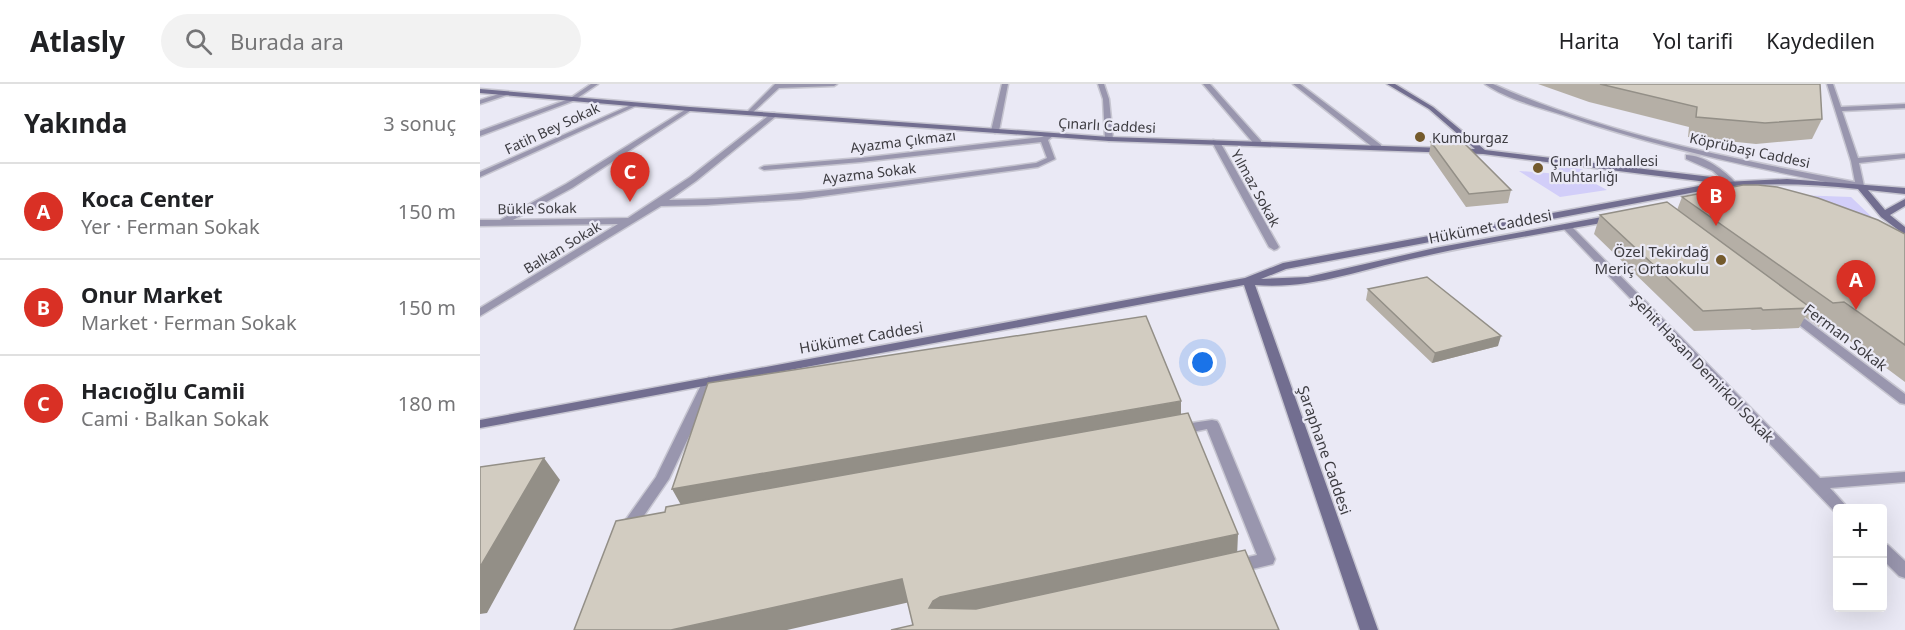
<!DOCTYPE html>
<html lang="tr">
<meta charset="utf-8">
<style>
body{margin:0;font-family:"Noto Sans",sans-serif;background:#f2f2f2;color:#202124}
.controls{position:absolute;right:18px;bottom:18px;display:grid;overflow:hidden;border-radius:6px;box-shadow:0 6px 24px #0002}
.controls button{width:54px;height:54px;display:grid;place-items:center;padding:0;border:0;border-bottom:2px solid #e0e0e0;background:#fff;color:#202124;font:30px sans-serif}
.you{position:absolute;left:723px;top:279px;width:21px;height:21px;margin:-15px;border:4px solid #fff;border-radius:50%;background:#1a73e8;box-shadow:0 0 0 9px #1a73e833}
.badge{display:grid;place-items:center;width:39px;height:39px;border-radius:50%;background:#d93025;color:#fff;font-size:20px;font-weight:700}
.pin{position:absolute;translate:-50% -50px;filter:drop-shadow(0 2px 3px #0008)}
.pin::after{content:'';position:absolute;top:32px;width:21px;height:18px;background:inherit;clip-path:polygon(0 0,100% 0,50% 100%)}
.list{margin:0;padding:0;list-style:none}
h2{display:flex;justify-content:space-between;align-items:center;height:78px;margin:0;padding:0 24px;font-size:26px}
h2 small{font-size:20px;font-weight:400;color:#757577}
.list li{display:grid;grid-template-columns:39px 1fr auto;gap:18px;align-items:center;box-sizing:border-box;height:96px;padding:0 24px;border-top:2px solid #e0e0e0}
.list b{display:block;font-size:22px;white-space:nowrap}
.list p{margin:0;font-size:20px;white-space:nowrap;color:#757577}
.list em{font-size:20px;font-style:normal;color:#757577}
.icon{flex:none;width:33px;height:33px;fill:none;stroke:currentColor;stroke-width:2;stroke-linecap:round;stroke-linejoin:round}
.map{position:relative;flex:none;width:1425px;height:546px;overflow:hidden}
header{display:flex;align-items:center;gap:36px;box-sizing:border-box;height:84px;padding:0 30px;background:#fff;border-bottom:2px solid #e0e0e0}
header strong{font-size:28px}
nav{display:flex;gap:33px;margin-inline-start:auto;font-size:21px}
.search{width:420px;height:54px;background:#f2f2f2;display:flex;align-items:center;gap:15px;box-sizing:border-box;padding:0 21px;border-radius:33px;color:#757577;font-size:22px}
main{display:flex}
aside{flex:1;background:#fff}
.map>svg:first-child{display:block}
</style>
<header>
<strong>Atlasly</strong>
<div class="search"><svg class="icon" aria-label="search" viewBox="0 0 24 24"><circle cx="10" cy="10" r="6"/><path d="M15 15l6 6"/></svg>Burada ara</div>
<nav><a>Harita</a><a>Yol tarifi</a><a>Kaydedilen</a></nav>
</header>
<main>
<aside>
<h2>Yakında<small>3 sonuç</small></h2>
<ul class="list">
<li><span class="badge">A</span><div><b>Koca Center</b><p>Yer · Ferman Sokak</p></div><em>150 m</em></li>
<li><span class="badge">B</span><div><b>Onur Market</b><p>Market · Ferman Sokak</p></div><em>150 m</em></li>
<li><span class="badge">C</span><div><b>Hacıoğlu Camii</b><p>Cami · Balkan Sokak</p></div><em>180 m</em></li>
</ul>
</aside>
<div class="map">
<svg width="1425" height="546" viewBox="0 0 1425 546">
<rect width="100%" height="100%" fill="#eae9f5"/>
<path fill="#d2cef9" d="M1076,82l26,3 12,14 13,7 -47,7 -41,-26 41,3z
M1317,111l54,2 25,24z"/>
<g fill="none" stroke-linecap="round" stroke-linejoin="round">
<defs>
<path id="street" d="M111,0h7l-25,17 -93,35v-5l89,-32z
M295,0h62l-3,2 -55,2 -28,26h-4v-2z
M522,0h6l-9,47 -4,2 -4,-2z
M618,0h6l5,15 4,40 -4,2 -4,-2 -2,-40z
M723,0h7l51,57v4h-6z
M813,0h7l81,61v4h-6z
M1005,0h8c114,51 240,75 362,98l-4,-21 -24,-77h6l8,23 64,-3v4l-63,3 16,47 47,-4v4l-46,5 5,23 -4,3c-99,-20 -198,-40 -294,-73 -25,-8 -60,-17 -81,-32z
M25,8l2,1v2l-27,9v-4z
M153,20l5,1 -158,72v-5z
M208,24l5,1 -121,79 -59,32 115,-2 62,-41 82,-64h3v4l-79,64 -27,19c123,-1 245,-21 367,-37l11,-5 -6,-16 -180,20 -97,8 -4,-2 4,-2 97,-8 181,-21 8,-4 4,2 -6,5 7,19 -17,8 -237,32 -95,6 -45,1 -181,110v-8l138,-84 -138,2v-6h20l66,-36z
M733,56l7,2 59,105 -2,2 -3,1 -5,-3 -57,-105z
M1206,71c18,0 39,16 50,28l-7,2 -16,-14 -27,-12z
M1087,140l3,1 250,253 85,-6v10l-75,6 18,20h-10v5l-3,-1 -271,-283v-4z
M1309,225l4,1 112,84v10l-5,-1 -115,-89 -2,-2 2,-2z
M229,293l6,4 -46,98 -37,54 -5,2 -5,-2 -3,-4 3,-4 34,-48 47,-96z
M732,336l5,1 2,3 56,135 -2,5 -37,9 -6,-2 -2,-5 2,-5 27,-6 -50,-126 -29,6 -5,-2 -2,-3 2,-3 5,-2z
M1402,459l6,2 17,16v17l-6,-2 -17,-17z"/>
<path id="secondary" d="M907,0h8l38,23 52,43 235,28 4,4 63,-3 118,9v6l-37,-4 17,20 20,-11v7l-15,9 15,12v8l-24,-18 -23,-28c-47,-5 -94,-7 -141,-1l-431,81 -25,10 47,-2 127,-29 178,-33 5,3 -5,3c-67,12 -135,23 -202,38 -51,11 -103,31 -156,26l123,345h-18l-116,-345 -764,143v-8l765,-142 38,-15 432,-80 -232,-29 -374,-13 -419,-30 -210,-18v-4l210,18 419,30 366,12 -46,-40z"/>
</defs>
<use href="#street" stroke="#c7c6d1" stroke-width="3"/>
<use href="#secondary" stroke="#c7c6d1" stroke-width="3"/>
<use href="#street" fill="#9996ae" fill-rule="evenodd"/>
<use href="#secondary" fill="#726e90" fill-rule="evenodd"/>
</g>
<path fill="#b5afa6" d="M1058,0h282l2,35 -10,20 -56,5 -68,-7 1,-10 -100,-25z
M951,58l80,48 -3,13 -42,4 -37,-53z
M1202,113l223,37v148l-75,-56 -11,1 -14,-10 -6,11 -47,2 -2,-1 -56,2 -100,-97 6,-19 77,-5z
M888,205l130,57 -66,17 -66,-63z"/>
<path fill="#938f87" d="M1021,252l-3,10 -66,17 3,-10z
M701,317v22l-496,89 -13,-23z
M64,374l16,22 -73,133 -7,1v-47z
M758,450l-1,23 -300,73 -8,-22 4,-7 7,-4z
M422,495l8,23 -123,28h-116z"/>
<path fill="#d2ccc1" stroke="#938f87" stroke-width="1.5" d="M1120,0h220l2,35 -57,4 -69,-6 1,-10z
M951,58l33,1 47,47 -42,4z
M1263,101h15l19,2 41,11 60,22 27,14v111l-61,-43 -11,1 -151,-106z
M1187,118l144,106 -48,2 -2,-2 -58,3 -103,-96z
M947,193l74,59 -66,17 -67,-64z
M666,232l35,85 -509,88 36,-106z
M708,329l50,121 -298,63 -7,4 -4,7 47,1 269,-59 34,80h-388l22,-5 -11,-46 -231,51h-97l42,-109 49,-9 1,-5z
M64,374l-64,109v-100z"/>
<g fill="#745a2c" stroke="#eae9f5" stroke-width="2">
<circle cx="940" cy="53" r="6"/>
<circle cx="1058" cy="84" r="6"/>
<circle cx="1241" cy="176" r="6"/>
</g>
<g text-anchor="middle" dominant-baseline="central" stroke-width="4.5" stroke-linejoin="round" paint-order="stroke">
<g font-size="14" fill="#3d3c41" stroke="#eae9f5">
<text transform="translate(627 41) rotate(3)">Çınarlı Caddesi</text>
<text transform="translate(72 44) rotate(-25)">Fatih Bey Sokak</text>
<text transform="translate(423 57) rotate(-7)">Ayazma Çıkmazı</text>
<text transform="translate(1270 66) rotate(12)">Köprübaşı Caddesi</text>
<text transform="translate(389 89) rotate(-7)">Ayazma Sokak</text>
<text transform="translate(776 104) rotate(61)">Yılmaz Sokak</text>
<text transform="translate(57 124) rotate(-1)">Bükle Sokak</text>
<text transform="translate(82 163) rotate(-31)">Balkan Sokak</text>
</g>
<g font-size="14" fill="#3d3c41" stroke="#eae9f5" text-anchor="start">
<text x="952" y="53">Kumburgaz</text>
<text x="1070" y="76">Çınarlı Mahallesi<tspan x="1070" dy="16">Muhtarlığı</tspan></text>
</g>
<g font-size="15" fill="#3d3c41" stroke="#eae9f5">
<text transform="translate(1010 142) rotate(-11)">Hükümet Caddesi</text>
<text transform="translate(381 253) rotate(-10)">Hükümet Caddesi</text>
<text transform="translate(1366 253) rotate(37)">Ferman Sokak</text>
<text transform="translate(1223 284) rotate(46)">Şehit Hasan Demirkol Sokak</text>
<text transform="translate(845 366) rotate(71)">Şaraphane Caddesi</text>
</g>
<g font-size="15" fill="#3d3c41" stroke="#eae9f5" text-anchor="end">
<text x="1229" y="167">Özel Tekirdağ<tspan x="1229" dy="17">Meriç Ortaokulu</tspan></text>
</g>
</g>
</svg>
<div class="controls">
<button>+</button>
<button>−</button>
</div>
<div class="you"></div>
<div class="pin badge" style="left:1376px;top:226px">A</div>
<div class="pin badge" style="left:1236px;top:142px">B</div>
<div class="pin badge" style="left:150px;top:118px">C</div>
</div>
</main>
